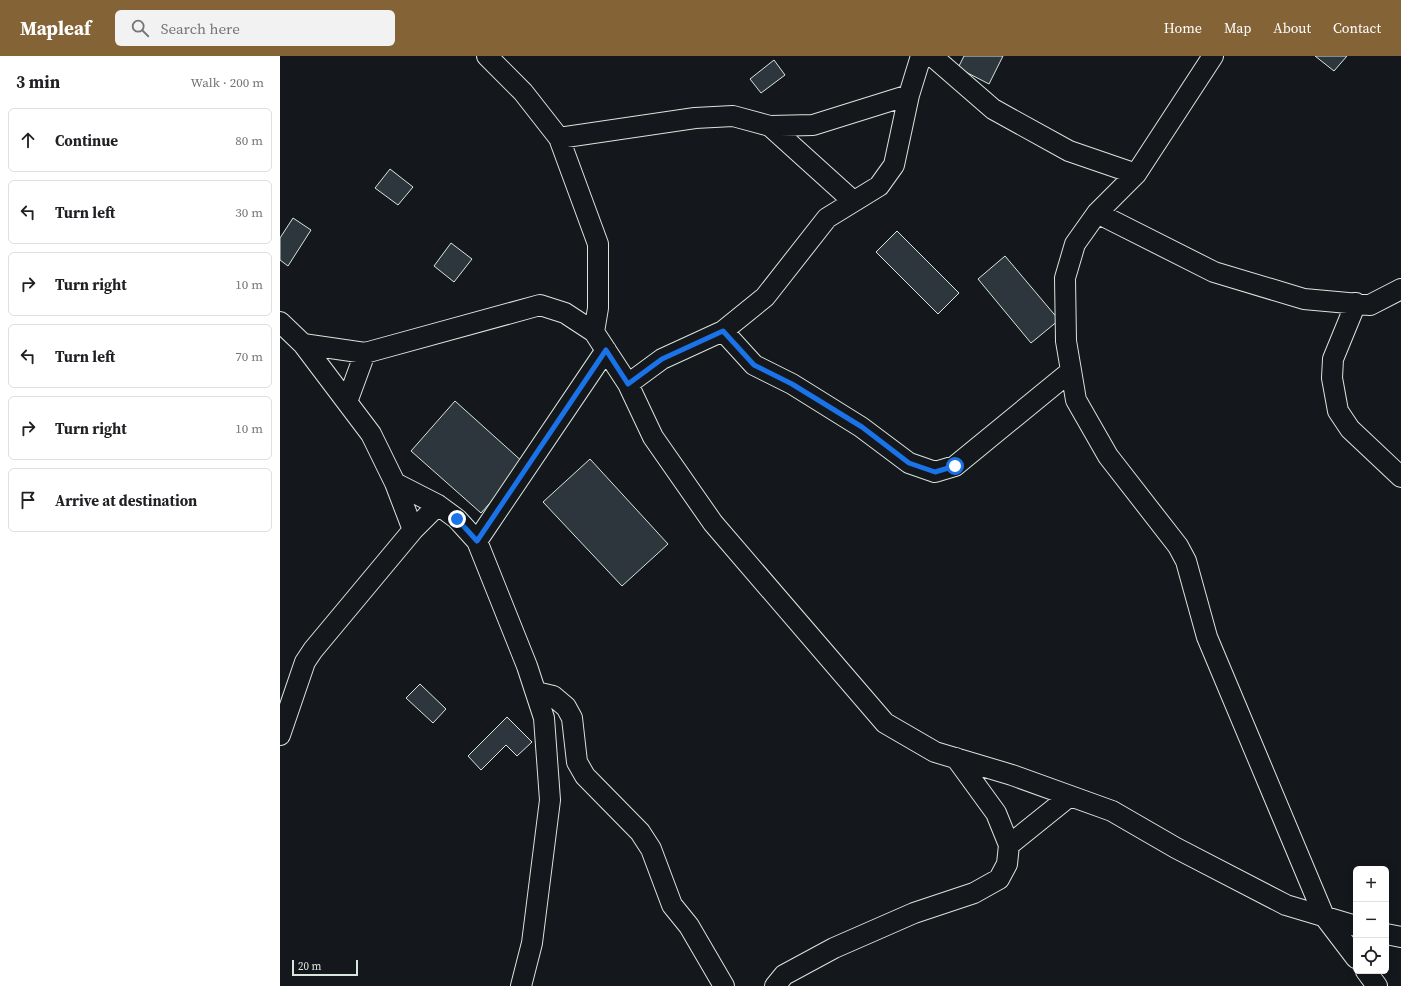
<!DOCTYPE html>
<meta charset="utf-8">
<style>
body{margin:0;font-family:"Source Serif 4",serif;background:#f2f2f2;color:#202124}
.controls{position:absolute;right:12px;bottom:12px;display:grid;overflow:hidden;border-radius:6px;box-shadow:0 2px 10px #0003}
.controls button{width:36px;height:36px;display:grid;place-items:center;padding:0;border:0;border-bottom:1px solid #e0e0e0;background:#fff;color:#202124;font:20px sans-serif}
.scale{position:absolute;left:12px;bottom:10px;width:66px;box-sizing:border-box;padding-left:4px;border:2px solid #d8e6dc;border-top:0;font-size:11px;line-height:14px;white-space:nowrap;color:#d8e6dc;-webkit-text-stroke:3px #14181c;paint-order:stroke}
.stop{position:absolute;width:12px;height:12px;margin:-9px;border:3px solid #1a73e8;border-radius:50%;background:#fff}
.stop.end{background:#1a73e8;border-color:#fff;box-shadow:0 1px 4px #0008}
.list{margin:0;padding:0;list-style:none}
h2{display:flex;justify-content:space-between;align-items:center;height:52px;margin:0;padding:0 16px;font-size:17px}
h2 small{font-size:13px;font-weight:400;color:#757577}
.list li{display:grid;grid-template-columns:26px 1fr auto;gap:12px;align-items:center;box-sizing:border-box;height:64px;margin:0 8px 8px;padding:0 8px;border:1px solid #e0e0e0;border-radius:6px}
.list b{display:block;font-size:15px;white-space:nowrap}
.list em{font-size:13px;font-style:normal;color:#757577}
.icon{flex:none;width:22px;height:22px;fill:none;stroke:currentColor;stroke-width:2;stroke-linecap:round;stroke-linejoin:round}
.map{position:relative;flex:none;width:1121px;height:930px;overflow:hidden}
header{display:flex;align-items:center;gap:24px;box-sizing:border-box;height:56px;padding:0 20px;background:#846436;color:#fff}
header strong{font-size:19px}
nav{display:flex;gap:22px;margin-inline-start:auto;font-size:14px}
.search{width:280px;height:36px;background:#f2f2f2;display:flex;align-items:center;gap:10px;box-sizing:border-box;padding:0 14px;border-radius:6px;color:#757577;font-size:15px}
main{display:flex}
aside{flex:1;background:#fff}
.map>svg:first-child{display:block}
</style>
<header>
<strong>Mapleaf</strong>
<div class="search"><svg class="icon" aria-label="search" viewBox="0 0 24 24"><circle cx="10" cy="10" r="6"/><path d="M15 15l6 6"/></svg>Search here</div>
<nav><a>Home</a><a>Map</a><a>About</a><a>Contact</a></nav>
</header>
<main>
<aside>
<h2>3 min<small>Walk · 200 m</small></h2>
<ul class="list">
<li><svg class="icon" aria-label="ahead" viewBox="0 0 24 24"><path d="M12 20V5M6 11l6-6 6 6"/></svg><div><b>Continue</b></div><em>80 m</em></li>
<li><svg class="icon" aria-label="left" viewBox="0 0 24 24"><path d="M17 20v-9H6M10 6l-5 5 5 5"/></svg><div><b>Turn left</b></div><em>30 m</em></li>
<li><svg class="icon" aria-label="right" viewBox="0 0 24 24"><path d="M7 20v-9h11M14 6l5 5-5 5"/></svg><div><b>Turn right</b></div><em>10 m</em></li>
<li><svg class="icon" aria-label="left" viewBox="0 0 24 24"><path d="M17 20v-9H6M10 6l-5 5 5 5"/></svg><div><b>Turn left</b></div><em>70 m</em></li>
<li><svg class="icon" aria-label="right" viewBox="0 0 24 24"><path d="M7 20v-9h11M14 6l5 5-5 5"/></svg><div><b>Turn right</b></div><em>10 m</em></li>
<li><svg class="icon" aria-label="arrive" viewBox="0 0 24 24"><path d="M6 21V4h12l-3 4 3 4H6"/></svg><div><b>Arrive at destination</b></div></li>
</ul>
</aside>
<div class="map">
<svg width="1121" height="930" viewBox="0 0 1121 930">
<rect width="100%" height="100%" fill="#14181c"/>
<path fill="#2c363c" stroke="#d8e6dc" d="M684,0h39l-14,28 -31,-16z
M1035,0h32l-13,15z
M494,4l11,15 -24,18 -11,-14z
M110,113l23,18 -15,18 -23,-17z
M13,162l18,12 -23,36 -8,-6v-22z
M617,175l62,62 -21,21 -62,-62z
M171,187l21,16 -18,23 -20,-16z
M725,200l54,64 -28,23 -53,-64z
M175,345l70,63 -44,49 -70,-62z
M310,403l78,85 -46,42 -79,-84z
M140,628l26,25 -13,14 -27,-25z
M227,661l25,25 -15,14 -11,-11 -25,25 -13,-14z"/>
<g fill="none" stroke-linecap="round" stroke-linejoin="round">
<defs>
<path id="minor" d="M207,0l36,36 36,46 39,106v64l-4,24
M652,0l61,53 76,42 67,23
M933,0l-77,118 -39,39 -22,31 -10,34 1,63 10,59 32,56 70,90 8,15 21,76 117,279 32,42
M490,70l83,75
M279,82l136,-20 38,-2 37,10 43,-1 96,-30
M817,157l117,59 90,27 66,6 31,-16
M1076,247l-23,56 -1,19 6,33 12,18 51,48
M0,266l23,22 68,90 24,49 18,47
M443,275l31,34 38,19 69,43 48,36 26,9 20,-6 116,-95
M23,288l62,9 175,-48 25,8 29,19 34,52 25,53 60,86 172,200 50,29 77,23 100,36 64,37 110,57 70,21
M348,328l34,-25 61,-28 42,-34 62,-79 52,-32 15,-21 15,-70 12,-39
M67,346l18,-49
M115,427l43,22 19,14 20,22 50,125 17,52 6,82 -18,143 -11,43
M197,485l129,-191
M256,636l17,4 13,11 6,11 5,44 8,14 55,56 11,17 21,56 17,21 35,60
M0,679l25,-73 8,-12 100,-120 25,-25
M729,789l61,-49
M1106,878l15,3
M1086,915l11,15
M495,930l9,-11 50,-27 80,-35 60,-20 25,-14 8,-15 2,-19 -13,-32 -40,-55"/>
</defs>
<use href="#minor" stroke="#d8e6dc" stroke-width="22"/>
<use href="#minor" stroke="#14181c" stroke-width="20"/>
</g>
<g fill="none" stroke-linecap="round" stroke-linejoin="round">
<path stroke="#1a73e8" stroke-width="5" d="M177,463l20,22 129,-191 22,34 34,-25 61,-28 31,34 38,19 70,43 47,36 26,9 20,-6"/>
</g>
</svg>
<div class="controls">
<button>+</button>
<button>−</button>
<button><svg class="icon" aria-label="locate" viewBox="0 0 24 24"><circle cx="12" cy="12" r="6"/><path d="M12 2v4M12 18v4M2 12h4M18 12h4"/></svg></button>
</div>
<div class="scale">20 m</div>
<div class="stop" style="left:675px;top:410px"></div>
<div class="stop end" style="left:177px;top:463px"></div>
</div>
</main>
